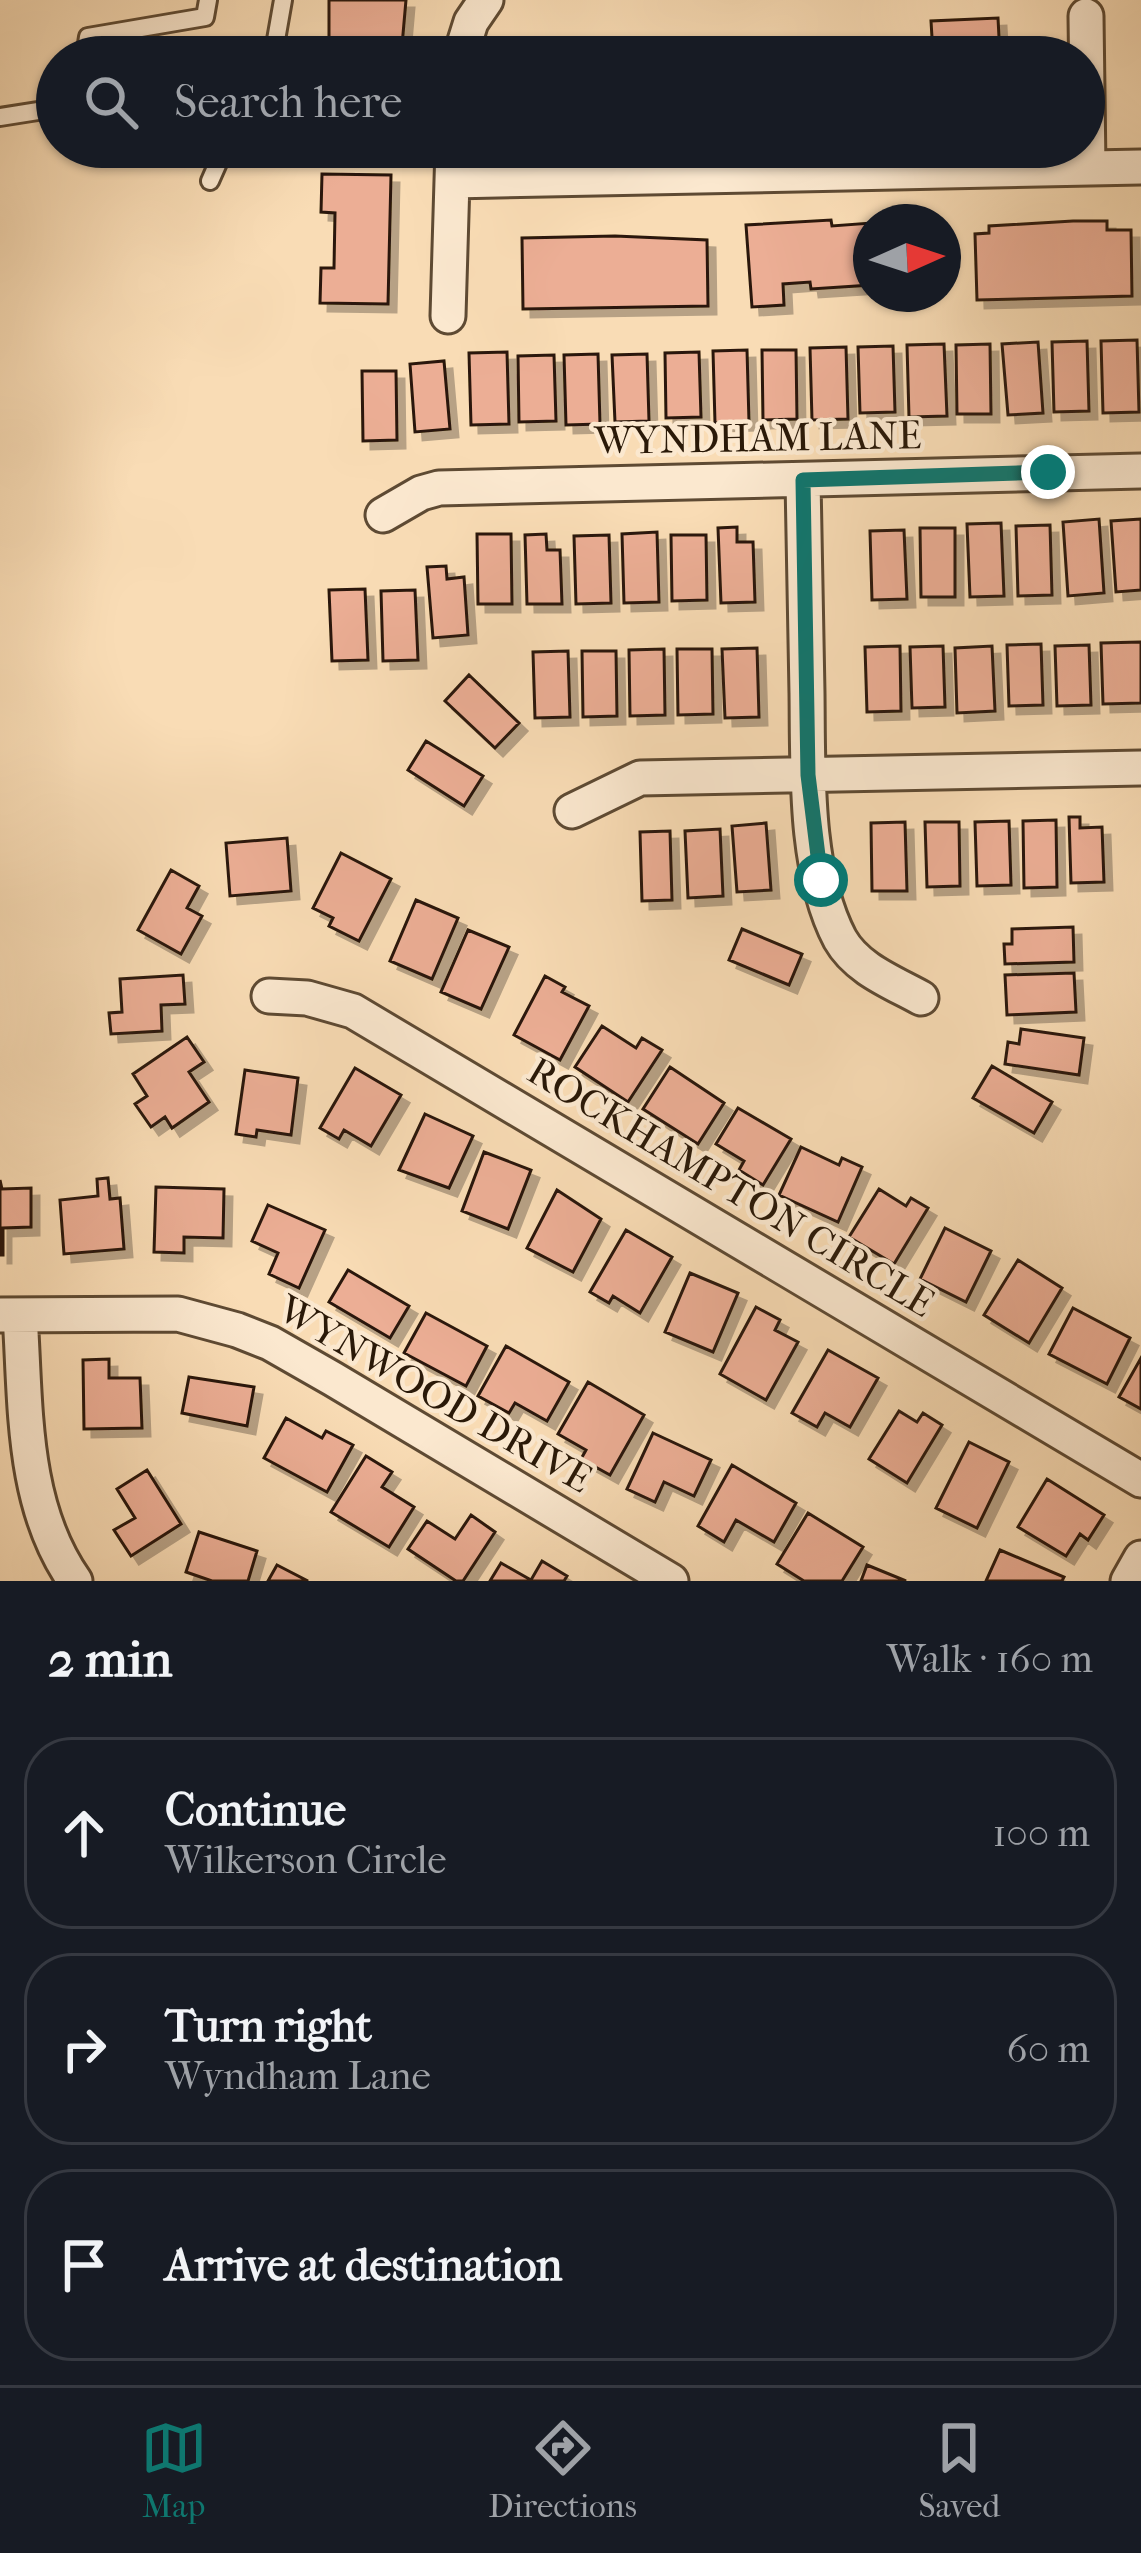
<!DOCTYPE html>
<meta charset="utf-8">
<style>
body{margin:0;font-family:"IM FELL French Canon",serif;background:#242831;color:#f1f3f6}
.compass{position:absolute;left:853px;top:204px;width:108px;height:108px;border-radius:50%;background:#171b24;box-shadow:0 3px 9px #0004;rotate:87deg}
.stop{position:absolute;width:36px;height:36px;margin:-27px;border:9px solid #0f766e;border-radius:50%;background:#fff}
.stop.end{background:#0f766e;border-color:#fff;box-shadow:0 3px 12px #0008}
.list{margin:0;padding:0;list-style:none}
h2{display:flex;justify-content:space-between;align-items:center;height:156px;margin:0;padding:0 48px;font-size:51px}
h2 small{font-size:39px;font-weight:400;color:#9ea1a6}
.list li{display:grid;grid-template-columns:78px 1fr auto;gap:36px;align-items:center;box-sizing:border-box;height:192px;margin:0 24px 24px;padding:0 24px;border:3px solid #363941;border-radius:48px}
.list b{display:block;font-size:45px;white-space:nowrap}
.list p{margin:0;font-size:39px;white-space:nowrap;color:#9ea1a6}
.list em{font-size:39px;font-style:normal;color:#9ea1a6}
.icon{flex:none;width:66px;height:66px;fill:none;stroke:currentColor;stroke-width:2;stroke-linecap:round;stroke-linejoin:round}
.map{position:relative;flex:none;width:1141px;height:1581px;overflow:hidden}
.search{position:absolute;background:#171b24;box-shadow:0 3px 9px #0004;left:36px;right:36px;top:36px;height:132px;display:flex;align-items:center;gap:30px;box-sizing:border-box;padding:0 42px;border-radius:66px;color:#9ea1a6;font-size:45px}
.sheet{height:804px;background:#171b24}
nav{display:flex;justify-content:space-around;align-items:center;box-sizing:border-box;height:168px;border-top:3px solid #363941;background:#171b24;font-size:33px;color:#9ea1a6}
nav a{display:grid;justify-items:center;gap:6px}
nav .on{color:#0f766e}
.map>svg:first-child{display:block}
</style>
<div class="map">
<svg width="1141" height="1581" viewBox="0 0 1141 1581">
<defs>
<filter id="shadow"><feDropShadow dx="8" dy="8" stdDeviation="0" flood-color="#0004"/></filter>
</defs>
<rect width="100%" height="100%" fill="#f9dcb5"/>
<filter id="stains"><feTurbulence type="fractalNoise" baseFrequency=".00167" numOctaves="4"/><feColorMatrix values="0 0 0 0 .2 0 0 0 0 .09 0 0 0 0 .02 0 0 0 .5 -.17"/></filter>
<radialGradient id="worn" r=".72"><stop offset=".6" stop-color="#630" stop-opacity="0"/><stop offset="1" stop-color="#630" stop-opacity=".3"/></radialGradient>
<path fill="#ecae95" stroke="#2a1908" stroke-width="3" filter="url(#shadow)" d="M329,0h77l-5,57h-72z
M998,18l2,39 -67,-3 -2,-33z
M882,42l1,15h-66l31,-2 -1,-11z
M733,44l1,13h-36v-11z
M655,47l1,10h-35v-8z
M564,49l1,8h-36v-7z
M322,174l69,1 -3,129 -68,-1 1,-35h13l1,-55 -14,-1z
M831,220l1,6 39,-3v62l-60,4 -1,-7 -27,2 1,21 -32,2 -6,-82z
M1073,221h34v9h24l1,66 -155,4 -2,-66 14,-1v-7z
M615,236l92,4 1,66 -185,3 -1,-71z
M1137,340l2,72 -36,1 -2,-72z
M1087,341l2,70 -35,1 -2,-70z
M1038,342l5,71 -35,2 -6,-71z
M944,344l3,72 -38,1 -2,-72z
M990,344l1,70h-34l-1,-69z
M893,346l2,66 -35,1 -2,-66z
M846,347l2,72 -36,1 -2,-72z
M747,350l2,72 -34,1 -2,-72z
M762,350h34l1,69 -34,1z
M507,352l2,72 -38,1 -2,-72z
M699,352l2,65 -35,1 -1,-65z
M598,354l2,70 -34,1 -2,-70z
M647,354l2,67 -34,1 -3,-67z
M554,355l2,66 -37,1 -1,-66z
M444,361l6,68 -35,3 -5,-68z
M362,371h34l1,69 -34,1z
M1099,519l5,74 -36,3 -5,-74z
M1141,519v71l-25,2 -5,-71z
M1001,523l3,73 -34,1 -3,-73z
M1050,525l2,70 -34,1 -2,-70z
M737,527v15h16l2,60 -34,1 -3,-75z
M920,528h35v69h-34z
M904,530l3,69 -35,1 -2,-69z
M657,532l2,70 -35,1 -2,-69z
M477,534h34l1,70h-34z
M546,534l1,16h13l2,54h-35l-2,-69z
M609,535l2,68 -35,1 -2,-68z
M671,535h35l1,65 -35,1z
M446,566l1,13 17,-2 4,58 -35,3 -6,-71z
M365,589l3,71 -36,1 -3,-71z
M415,590l3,70 -35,1 -2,-70z
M1141,642v61l-38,1 -2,-61z
M1041,644l2,61 -34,1 -2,-61z
M1089,645l2,60 -34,1 -2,-60z
M900,646l1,65 -34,1 -2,-65z
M943,646l2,61 -33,1 -2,-61z
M992,646l3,65 -38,2 -2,-65z
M757,648l2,69 -34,1 -3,-69z
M664,649l1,66 -35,1 -1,-66z
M677,649h35l1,65 -35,1z
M568,651l2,66 -35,1 -2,-66z
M582,651h34l1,65 -34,1z
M469,675l50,48 -24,25 -50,-47z
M426,741l57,35 -19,30 -56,-36z
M1069,817h11v11l22,-1 2,55 -33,1z
M1056,820l1,67 -33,1 -1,-67z
M1009,821l2,64 -34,1 -2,-64z
M905,822l2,69h-35l-1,-68z
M925,822h34l1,64 -33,1z
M766,823l5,67 -34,2 -5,-66z
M720,829l3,67 -35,2 -3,-67z
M670,831l2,69 -30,1 -2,-69z
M287,838l4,53 -61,5 -4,-53z
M341,853l50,26 -32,62 -30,-15 4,-8 -20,-10z
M171,870l28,16 -12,22 15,8 -21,38 -43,-24z
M416,900l42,18 -26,61 -42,-18z
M1073,927l1,35 -69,2 -1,-20h8v-15z
M742,929l60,25 -13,31 -60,-25z
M468,930l41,17 -28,62 -40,-17z
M1074,973l2,39 -69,3 -2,-40z
M183,975l2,29 -24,1 1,26 -51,3 -2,-21 13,-1 -2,-33z
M545,976l20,11 -3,5 27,14 -29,54 -46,-25z
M602,1026l34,22 6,-10 20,12 -34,52 -53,-35z
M1021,1029l63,9 -5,37 -74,-11 3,-22 11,2z
M187,1037l17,25 -15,10 20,30 -37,26 -7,-11 -14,10 -16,-23 12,-8 -14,-22z
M992,1066l60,36 -18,31 -61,-35z
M670,1067l54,36 -26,41 -55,-35z
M355,1068l46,27 -30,51 -27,-16 -5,9 -19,-11z
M245,1070l53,8 -7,57 -34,-5 -1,7 -20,-3z
M738,1108l53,31 -28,46 -24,-15 5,-9 -28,-17z
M425,1114l48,22 -24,52 -50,-18z
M801,1147l38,18 3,-7 20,9 -24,55 -59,-27z
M484,1152l47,18 -23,59 -46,-18z
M108,1178l2,21 10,-1 4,51 -60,5 -4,-54 38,-4 -1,-17z
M0,1180l2,9 29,-1v39l-28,1v27h-3z
M156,1187l68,2 -1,49 -39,-1v16l-30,-1z
M879,1189l27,17 5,-8 17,10 -34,56 -45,-27z
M557,1190l44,29 -28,53 -46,-24z
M268,1205l57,25 -26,58 -30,-14 9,-21 -26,-12z
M945,1228l46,23 -25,51 -46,-23z
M626,1230l46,27 -32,56 -27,-17 -4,7 -19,-11z
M1018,1260l44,28 -33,55 -45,-28z
M348,1270l61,36 -19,32 -61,-36z
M690,1273l48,20 -25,59 -48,-20z
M756,1307l24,13 -5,10 23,12 -32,58 -46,-26z
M1073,1308l57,30 -23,46 -58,-30z
M426,1313l61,33 -21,40 -62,-33z
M506,1346l63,36 -22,39 -32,-18 -6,10 -31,-17z
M828,1350l50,28 -28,49 -25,-14 -8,14 -25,-14z
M1141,1358v51l-22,-12z
M109,1359v19h31l2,50 -58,1 -1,-69z
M189,1377l65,10 -7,39 -65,-13z
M588,1382l56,33 -34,60 -29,-16 5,-9 -28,-16z
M899,1411l18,11 6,-9 19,12 -35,58 -38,-24z
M286,1418l36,20 4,-7 27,14 -26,47 -63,-34z
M653,1433l58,27 -17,36 -30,-14 -9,20 -28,-13z
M969,1442l40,20 -32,66 -41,-20z
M366,1456l26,16 -10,15 32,20 -25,40 -58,-35z
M732,1465l64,38 -22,39 -38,-22 -12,22 -26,-16z
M147,1470l34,54 -50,32 -17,-26 21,-12 -18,-29z
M1047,1479l57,36 -16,25 -8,-6 -14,22 -48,-29z
M808,1513l55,34 -21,34h-38l-27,-17z
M471,1515l24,17 -32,49h-7l-48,-32 19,-28 28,18z
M199,1532l58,19 -9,30h-36l-26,-9z
M1000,1550l64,27 -2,4h-76z
M542,1561l25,15 -3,5h-74l11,-18 30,17z
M277,1565l31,16h-40z
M867,1565l39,16h-45z"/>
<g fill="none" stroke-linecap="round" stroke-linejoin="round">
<defs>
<path id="service" d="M85,57l3,-20 117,-20 3,-17
M273,57l10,-57
M0,117l57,-9
M210,181l15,-34"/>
<path id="minor" d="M1086,16l2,152
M460,57l11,-35 15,-22
M452,181l689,-14
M448,316l5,-169
M803,480c1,71 2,142 4,213 1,75 -3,178 33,246 17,30 52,43 81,59
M383,515l38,-22 18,-5 702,-17
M572,811l68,-33 501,-10
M269,996l38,2 46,13 788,469
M0,1315l178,-1 59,16 33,13 63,36 338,202
M20,1315c6,90 1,190 55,266
M1128,1581l13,-23"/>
</defs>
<use href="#service" stroke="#5e4a33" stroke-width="22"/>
<use href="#minor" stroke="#5e4a33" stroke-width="39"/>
<use href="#service" stroke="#fbe8cf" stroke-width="16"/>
<use href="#minor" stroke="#fbe8cf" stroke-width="33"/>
</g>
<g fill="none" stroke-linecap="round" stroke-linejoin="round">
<path stroke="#0f766e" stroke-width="15" d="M821,880l-13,-105 -5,-295 245,-8"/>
</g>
<g text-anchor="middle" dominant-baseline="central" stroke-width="9" stroke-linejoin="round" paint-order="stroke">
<g font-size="39" fill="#2a1908" stroke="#fbe8cf">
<text transform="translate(758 438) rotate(-1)">WYNDHAM LANE</text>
<text transform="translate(731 1187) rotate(31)">ROCKHAMPTON CIRCLE</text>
<text transform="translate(435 1394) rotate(30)">WYNWOOD DRIVE</text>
</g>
</g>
<rect width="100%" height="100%" filter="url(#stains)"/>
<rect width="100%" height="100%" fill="url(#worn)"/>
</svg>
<svg class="compass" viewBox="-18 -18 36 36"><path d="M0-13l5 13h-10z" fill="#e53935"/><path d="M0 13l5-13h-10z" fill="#9ea1a6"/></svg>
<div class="stop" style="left:821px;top:880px"></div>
<div class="stop end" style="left:1048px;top:472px"></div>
<div class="search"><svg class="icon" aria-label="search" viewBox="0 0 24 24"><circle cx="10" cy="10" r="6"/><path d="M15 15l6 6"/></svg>Search here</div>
</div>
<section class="sheet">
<h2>2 min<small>Walk · 160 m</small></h2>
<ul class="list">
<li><svg class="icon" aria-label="ahead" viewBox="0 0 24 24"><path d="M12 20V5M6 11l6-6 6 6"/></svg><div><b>Continue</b><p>Wilkerson Circle</p></div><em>100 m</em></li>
<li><svg class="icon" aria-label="right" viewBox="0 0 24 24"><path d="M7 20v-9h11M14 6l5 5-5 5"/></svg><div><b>Turn right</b><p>Wyndham Lane</p></div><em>60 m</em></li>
<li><svg class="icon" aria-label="arrive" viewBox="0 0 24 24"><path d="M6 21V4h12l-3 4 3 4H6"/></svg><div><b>Arrive at destination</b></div></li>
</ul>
</section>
<nav>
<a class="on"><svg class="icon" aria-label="map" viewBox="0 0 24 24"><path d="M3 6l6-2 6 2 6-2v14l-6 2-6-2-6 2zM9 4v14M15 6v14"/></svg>Map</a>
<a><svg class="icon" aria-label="directions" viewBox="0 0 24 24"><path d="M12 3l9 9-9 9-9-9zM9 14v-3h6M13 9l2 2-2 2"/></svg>Directions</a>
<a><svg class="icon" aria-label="saved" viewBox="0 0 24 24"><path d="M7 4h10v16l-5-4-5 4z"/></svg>Saved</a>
</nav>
